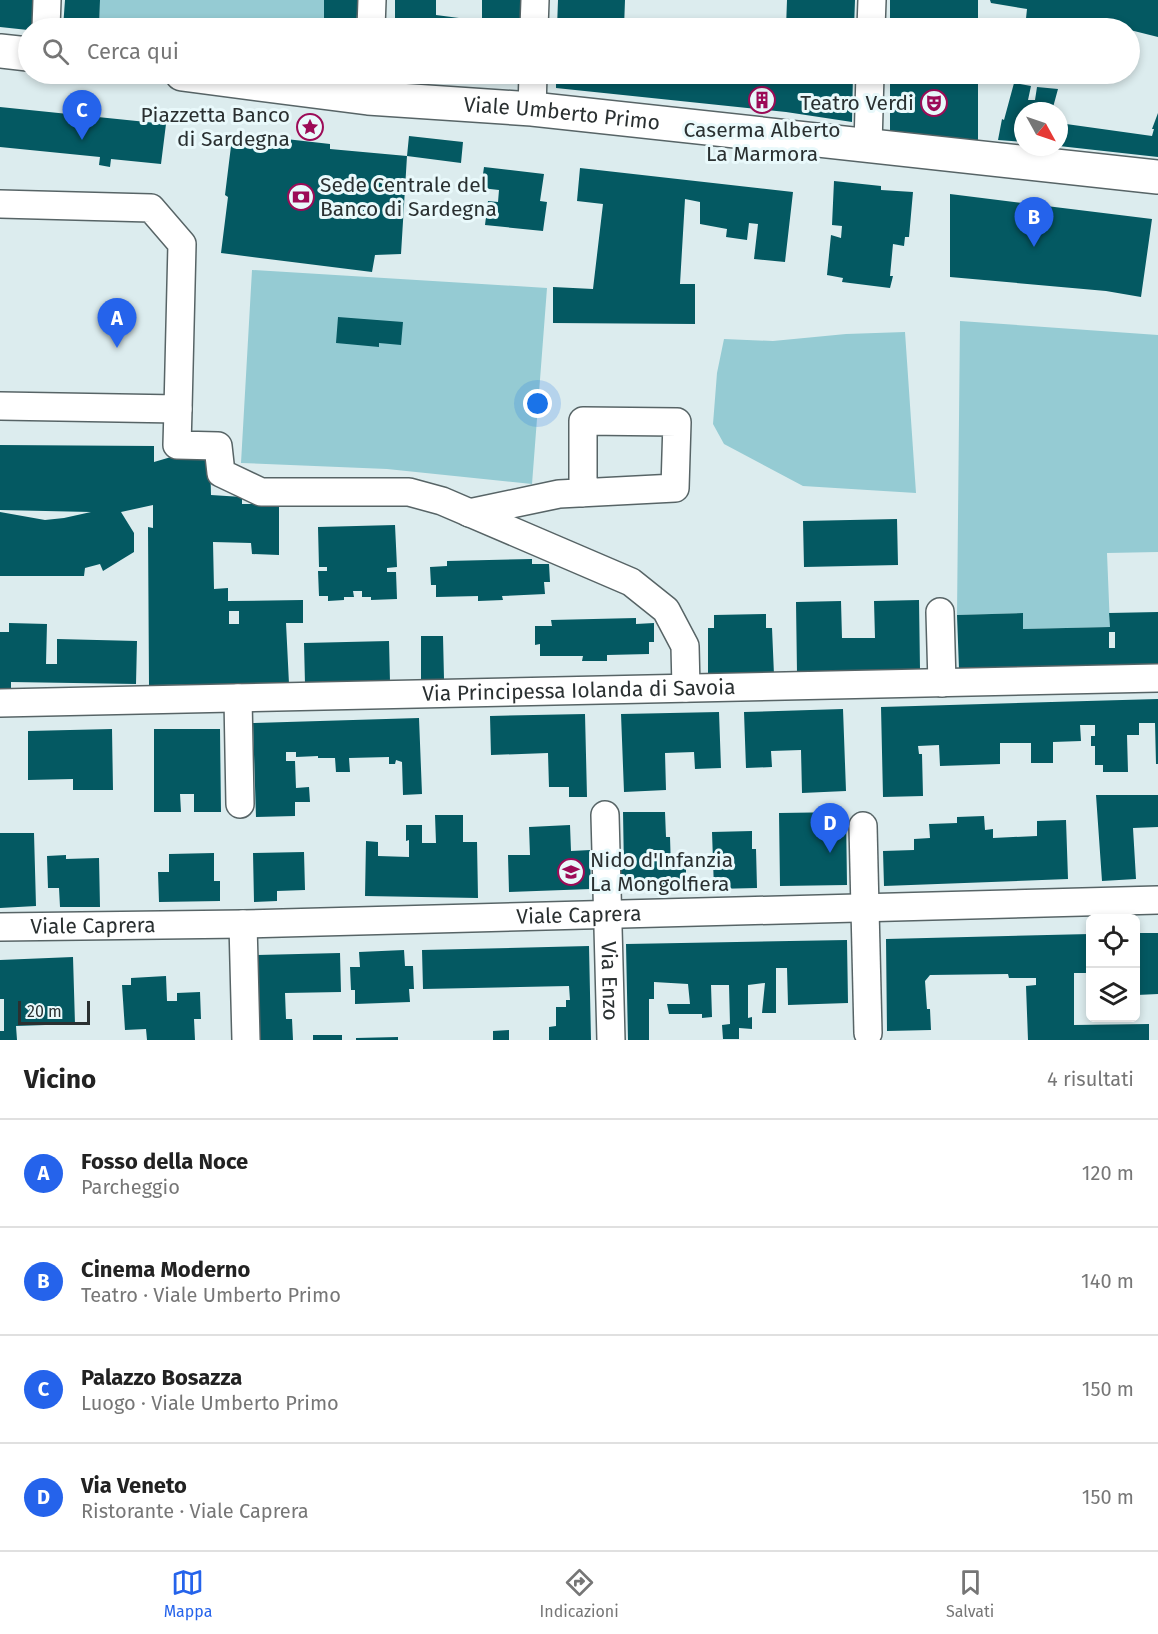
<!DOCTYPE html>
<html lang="it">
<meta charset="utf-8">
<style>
body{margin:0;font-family:"Fira Sans",sans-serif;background:#f2f2f2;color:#222}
.controls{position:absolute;right:18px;bottom:18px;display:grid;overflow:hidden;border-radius:9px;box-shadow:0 3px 9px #0003}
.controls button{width:54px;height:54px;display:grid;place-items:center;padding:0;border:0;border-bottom:2px solid #e0e0e0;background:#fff;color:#222;font:30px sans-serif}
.compass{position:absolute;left:1014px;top:102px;width:54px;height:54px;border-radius:50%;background:#fff;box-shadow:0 3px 9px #0003;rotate:130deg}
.scale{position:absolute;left:18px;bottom:15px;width:72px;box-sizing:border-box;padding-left:6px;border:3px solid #2a3031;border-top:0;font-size:16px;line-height:21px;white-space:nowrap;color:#2a3031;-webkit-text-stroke:4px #e9f9fb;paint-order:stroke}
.you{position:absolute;left:538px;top:404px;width:21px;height:21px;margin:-15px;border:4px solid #fff;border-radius:50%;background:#1a73e8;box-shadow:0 0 0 9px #1a73e833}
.badge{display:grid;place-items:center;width:39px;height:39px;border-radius:50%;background:#2563eb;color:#fff;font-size:20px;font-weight:700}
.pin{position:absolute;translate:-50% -50px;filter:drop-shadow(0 2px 3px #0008)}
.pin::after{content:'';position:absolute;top:32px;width:21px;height:18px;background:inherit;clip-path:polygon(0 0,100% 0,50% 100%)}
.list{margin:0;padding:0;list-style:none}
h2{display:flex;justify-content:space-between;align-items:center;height:78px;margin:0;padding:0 24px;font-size:26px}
h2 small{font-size:20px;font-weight:400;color:#767676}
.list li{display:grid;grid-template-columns:39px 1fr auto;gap:18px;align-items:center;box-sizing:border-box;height:108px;padding:0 24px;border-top:2px solid #e0e0e0}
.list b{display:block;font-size:22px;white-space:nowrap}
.list p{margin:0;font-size:20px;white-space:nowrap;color:#767676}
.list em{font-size:20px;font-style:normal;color:#767676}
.icon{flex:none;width:33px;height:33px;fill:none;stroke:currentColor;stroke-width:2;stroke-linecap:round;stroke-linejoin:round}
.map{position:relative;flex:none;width:1158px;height:1040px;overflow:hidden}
.search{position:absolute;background:#fff;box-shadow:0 3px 9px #0003;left:18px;right:18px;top:18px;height:66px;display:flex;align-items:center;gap:15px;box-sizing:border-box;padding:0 21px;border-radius:33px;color:#767676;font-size:22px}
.sheet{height:510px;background:#fff}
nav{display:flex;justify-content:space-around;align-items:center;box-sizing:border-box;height:84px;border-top:2px solid #e0e0e0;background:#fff;font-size:16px;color:#767676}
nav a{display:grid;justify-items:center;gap:3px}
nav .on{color:#2563eb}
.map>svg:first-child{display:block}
</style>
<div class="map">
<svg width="1158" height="1040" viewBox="0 0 1158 1040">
<rect width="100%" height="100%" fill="#dcecee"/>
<path fill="#95cbd3" d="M100,0h224v28h-225z
M252,270l295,18 -15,196 -145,-15 -146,-6z
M960,321l198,14v217l-51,1 3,74 -87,2v-16l-66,2z
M905,332l11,161 -113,-7 -79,-42 -11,-20 4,-51 7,-34 49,2 73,-7z"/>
<path fill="#045962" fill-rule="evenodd" d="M0,0h32v28l-4,2 -28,-3z
M65,0h35l-1,28h-36z
M324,0h34l-2,28h-32z
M395,0h41v15l46,6v-21h39l-1,28h-125z
M558,0h67l-1,28h-67z
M787,0h68l-1,28h-68z
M890,0h88v28h-88z
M990,0h168v37l-28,-7v-2h-10l-46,-10 -2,10h-47l2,-19 -36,-6z
M435,74h85l-1,10 -84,-9z
M556,74h297l-1,48 -66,-10 -230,-24z
M890,74h88v68l-88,-9z
M1014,83l17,3 -3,14h7l2,-13 21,2 -6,22h-29v31l-25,-2 4,-21 2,1z
M0,107l166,17 -5,40 -50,-5 -1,8 -11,-2 1,-8 -100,-10z
M1158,113v44l-99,-11v-23l93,13 2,-7h-2z
M409,136l54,6 -2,21 -54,-7 -6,98 -26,1 -3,17 -151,-19 7,-56 -3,-2 7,-57 53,6 1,-5 44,5v5l77,7z
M484,167l60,7 -4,27 7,1 -4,29 -58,-6 3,-24 10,1 1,-12 -18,-2z
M580,168l213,24 -8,70 -31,-3 4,-35 -9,-1 -2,17 -21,-3 1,-8 -27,-5v-22l-15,-3 -5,85h15v40l-142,-1v-36l40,2 10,-85 -26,-3z
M834,181l47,5v4l32,2 -4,45h-4l-1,9 -11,-2 -3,32h3l-3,12 -48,-6 1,-4 -16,-3 4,-40 10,3 1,-12 -10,-1z
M950,194l202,25 -11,78 -35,-6 -156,-14z
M338,317l65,5 -2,23 -22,-2v4l-43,-4z
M0,445l154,1v16l17,-5 39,-1 1,39 31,2v7h37v51l-27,-1 -1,-11 -38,-1 1,47 14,-1v13l75,-1v23h-17l3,61 -140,1 -1,-158 5,1v-23l-32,7 13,21v19l-31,19 -3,-7 -15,4 -1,8h-84v-64l45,8 19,-2 27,-6 -91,-2zM229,611h10v13h-10z
M897,519l1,46 -94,2 -1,-46z
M395,525l2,42 -10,1v4h9l1,27 -26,1v-3h-9v-6h-9l1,6h-10v3l-16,1v-5h-9l-1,-25h9v-4h-8l-1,-40z
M532,559v5h17l1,18h-6l1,12 -43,2 1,4 -25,1v-5l-42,1v-12h-5l-1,-18 17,-1v-5z
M919,600l1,70 -123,3 -1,-71 45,-1 1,37h33l-1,-37z
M1158,612v52l-199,5 -2,-54 66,-2v16l87,-2 -1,-14zM1109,632h6v16h-6z
M766,614v14h6l2,47 -66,2v-49h6v-13z
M636,618v6l18,-1v19h-5v12l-42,1v6h-25l1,-5h-43v-12l-5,1v-19h17l-1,-6z
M9,623l38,1 -1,40h11v-25l80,2 -1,43 -125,-2v8h-11v-58h9z
M421,636h22l1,43 -23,1z
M389,641l1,41 -85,2 -1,-41z
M1158,699v65h-2l-1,-41h-16v12h-12l1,37h-25v-7h-8v-19h-4v-10h4v-11h-15l1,16 -28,1v21h-22v-20h-31v21l-60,2 -1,-21 -21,1 1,8h3l1,42 -40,1 -2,-90z
M843,709l3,82 -44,2 -1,-43 -30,1 1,16 -26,1 -2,-56z
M719,712l2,56 -26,1 -1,-17 -29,1 1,37 -42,2 -3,-78z
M585,714l2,83h-18v-10h-20l-1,-34 -57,2 -1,-39z
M419,718l3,76 -19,1 -1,-33 -6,-2 -1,4h-6v-7l-40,1 1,14h-14l-1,-14h-17v-2l-22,1v-5h-10v9h9l1,27 13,-1 1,15h-15v14l-39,1 -3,-94z
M112,729l1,61h-40v-11l-45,1v-49z
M154,729h66l1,83h-27v-18h-14l1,18h-27z
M1096,795h62v32l-25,1 3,51 -34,2z
M623,812h42l1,25h4l1,32 15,-1v22h-66l-1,-21h5z
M846,812l1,73 -67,1 -1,-73z
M435,815h28v27h14l1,56 -113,-2 1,-55 12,1v14l31,1v-17l-3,1v-16h16v18h14z
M984,816l1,14 8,-1v9l44,-2v-15l29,-1 2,59 -184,7 -1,-35 31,-1v-11l16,-1 -1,-14 28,-1v-6z
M570,825l1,26 19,-1 1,39 -82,3 -1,-37h22l-1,-28z
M752,831v18h4l1,39 -43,1 -2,-57z
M0,833h34l2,73 -36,2z
M304,852l1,38 -28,1v10l-23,1 -1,-49z
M214,853v28h6v20l-61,1 -1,-30h11v-18z
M66,855v4l33,-1 1,49h-40l-1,-19h-11l-1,-32z
M1136,933h22v61l-21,1z
M1090,934v39h-16v52l75,-1v16h-121l-2,-54 10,-1v-7h-27l-1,-4 -78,1 -5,6 2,28h3l1,21 -44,1 -1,-92z
M847,940l1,63 -60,2 -1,-37h-11v45h-14l3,-30 -17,2v33l4,-1v12l-13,-1v11h-16l-1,-14 8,-1 -1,-39h-18l1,32 -10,1v-4h-33l-2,-10h23l-2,-20 -34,-2v17h-5v41h-21l-2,-96z
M589,946l2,94h-42v-13l7,-1v-19h10v-7h4l-1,-14 -146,3 -1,-39z
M404,950l1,16h8l1,23h-5l1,13 -55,2v-14h-4l-1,-23h10l-1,-15z
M340,953l1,39 -56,1 1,26h6l1,21h-34l-2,-85z
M73,957l2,67 -59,2 1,14h-17v-9h4v-32h-4v-39z
M166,976l1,25h10v-8l23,-1 1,27h-7l1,21h-48l-1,-11 -21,1 -3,-45h9v-7z
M509,1030v10h-16v-9z
M313,1035h29v5h-29z
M398,1037v3h-42v-2z"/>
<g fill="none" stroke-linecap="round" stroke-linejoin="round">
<defs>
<g id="minor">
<path d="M46,28l1,-28"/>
<path d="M371,28l1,-28"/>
<path d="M534,28l1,-28"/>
<path d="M871,28l1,-28"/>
<path d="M368,98l1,-24"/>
<path d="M532,109l1,-35"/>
<path d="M868,145l2,-71"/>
<path d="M0,204l151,4 31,36 -4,165 -178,-3"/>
<path d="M178,409l-1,36 41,1 3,27 40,19h148l33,9 189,81 35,28 19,36 1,42"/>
<path d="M469,513l90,-19 116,-6 2,-66 -94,-1v72"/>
<path d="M940,612l2,71"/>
<path d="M238,698l2,106"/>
<path id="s1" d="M0,703l1158,-25"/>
<path id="s2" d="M605,815l6,225"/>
<path d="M863,826l5,207"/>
<path d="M243,924l3,116"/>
<path id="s3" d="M0,927l243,-3 915,-24"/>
</g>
<g id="major">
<path d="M0,51l28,3"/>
<path id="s4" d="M182,74l186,24 164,11 626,68"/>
</g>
</defs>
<use href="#minor" stroke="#576466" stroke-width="30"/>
<use href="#major" stroke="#576466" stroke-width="36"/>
<use href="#minor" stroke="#fff" stroke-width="27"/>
<use href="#major" stroke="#fff" stroke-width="33"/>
</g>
<defs>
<symbol id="building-ring" viewBox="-11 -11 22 22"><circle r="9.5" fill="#e9f9fb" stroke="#9c0b57" stroke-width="1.5"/><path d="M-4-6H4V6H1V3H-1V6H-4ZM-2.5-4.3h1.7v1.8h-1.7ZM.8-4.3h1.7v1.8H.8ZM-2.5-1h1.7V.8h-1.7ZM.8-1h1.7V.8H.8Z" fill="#9c0b57"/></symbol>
<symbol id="theatre-ring" viewBox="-11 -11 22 22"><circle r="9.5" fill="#e9f9fb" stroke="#9c0b57" stroke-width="1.5"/><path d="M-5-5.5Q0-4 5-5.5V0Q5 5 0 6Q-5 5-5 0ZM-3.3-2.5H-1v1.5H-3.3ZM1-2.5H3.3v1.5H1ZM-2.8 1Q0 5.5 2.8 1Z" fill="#9c0b57"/></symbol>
<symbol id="sight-ring" viewBox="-11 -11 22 22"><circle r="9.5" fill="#e9f9fb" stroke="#9c0b57" stroke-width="1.5"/><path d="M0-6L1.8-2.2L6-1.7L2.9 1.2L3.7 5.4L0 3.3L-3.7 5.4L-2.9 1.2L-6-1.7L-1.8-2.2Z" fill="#9c0b57"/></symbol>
<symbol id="bank-ring" viewBox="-11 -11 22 22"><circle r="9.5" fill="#e9f9fb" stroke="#9c0b57" stroke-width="1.5"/><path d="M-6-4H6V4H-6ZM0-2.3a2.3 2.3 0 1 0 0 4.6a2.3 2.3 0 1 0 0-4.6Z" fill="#9c0b57"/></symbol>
<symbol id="school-ring" viewBox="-11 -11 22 22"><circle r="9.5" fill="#e9f9fb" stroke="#9c0b57" stroke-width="1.5"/><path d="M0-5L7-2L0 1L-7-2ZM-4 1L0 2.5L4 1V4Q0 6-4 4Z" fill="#9c0b57"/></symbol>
</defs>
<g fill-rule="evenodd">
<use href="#building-ring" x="747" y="85" width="30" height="30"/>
<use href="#theatre-ring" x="919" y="88" width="30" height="30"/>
<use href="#sight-ring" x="295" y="112" width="30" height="30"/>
<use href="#bank-ring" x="286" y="182" width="30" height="30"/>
<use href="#school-ring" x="556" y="857" width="30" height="30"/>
</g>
<g text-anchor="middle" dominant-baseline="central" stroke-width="6" stroke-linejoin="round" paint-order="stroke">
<g font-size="21" fill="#2a3031" stroke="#e9f9fb" text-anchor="end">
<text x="914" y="103">Teatro Verdi</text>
<text x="290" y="115">Piazzetta Banco<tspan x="290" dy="24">di Sardegna</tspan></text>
<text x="762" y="130" text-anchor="middle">Caserma Alberto<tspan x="762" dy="24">La Marmora</tspan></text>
<text x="320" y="185" text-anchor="start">Sede Centrale del<tspan x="320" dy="24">Banco di Sardegna</tspan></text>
<text x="590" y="860" text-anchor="start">Nido d'Infanzia<tspan x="590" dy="24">La Mongolfiera</tspan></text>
</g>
<g font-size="21" fill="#2a3031" stroke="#e9f9fb">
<text stroke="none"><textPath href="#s4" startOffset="382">Viale Umberto Primo</textPath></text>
<text stroke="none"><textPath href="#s1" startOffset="579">Via Principessa Iolanda di Savoia</textPath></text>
<text stroke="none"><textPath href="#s3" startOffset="579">Viale Caprera</textPath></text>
<text stroke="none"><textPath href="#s3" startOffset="93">Viale Caprera</textPath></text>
<text stroke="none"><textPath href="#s2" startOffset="166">Via Enzo</textPath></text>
</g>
</g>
</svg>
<div class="controls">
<button><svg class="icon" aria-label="locate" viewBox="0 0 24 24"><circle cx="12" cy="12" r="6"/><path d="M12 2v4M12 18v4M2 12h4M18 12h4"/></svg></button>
<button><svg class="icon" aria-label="layers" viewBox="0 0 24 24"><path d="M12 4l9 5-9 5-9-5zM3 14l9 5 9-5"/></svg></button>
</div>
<svg class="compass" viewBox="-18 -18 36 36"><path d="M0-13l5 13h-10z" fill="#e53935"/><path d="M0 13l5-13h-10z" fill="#767676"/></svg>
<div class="scale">20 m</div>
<div class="you"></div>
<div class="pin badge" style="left:117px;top:348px">A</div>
<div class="pin badge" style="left:1034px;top:247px">B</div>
<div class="pin badge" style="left:82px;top:140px">C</div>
<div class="pin badge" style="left:830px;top:853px">D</div>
<div class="search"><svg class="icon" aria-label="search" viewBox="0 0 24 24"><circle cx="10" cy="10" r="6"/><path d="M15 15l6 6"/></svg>Cerca qui</div>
</div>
<section class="sheet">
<h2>Vicino<small>4 risultati</small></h2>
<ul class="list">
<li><span class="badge">A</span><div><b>Fosso della Noce</b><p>Parcheggio</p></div><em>120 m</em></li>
<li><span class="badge">B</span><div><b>Cinema Moderno</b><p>Teatro · Viale Umberto Primo</p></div><em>140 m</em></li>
<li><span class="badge">C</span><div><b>Palazzo Bosazza</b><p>Luogo · Viale Umberto Primo</p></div><em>150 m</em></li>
<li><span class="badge">D</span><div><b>Via Veneto</b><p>Ristorante · Viale Caprera</p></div><em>150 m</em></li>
</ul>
</section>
<nav>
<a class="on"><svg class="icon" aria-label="map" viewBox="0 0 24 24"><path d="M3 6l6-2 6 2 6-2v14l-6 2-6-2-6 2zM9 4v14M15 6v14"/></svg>Mappa</a>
<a><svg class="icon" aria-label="directions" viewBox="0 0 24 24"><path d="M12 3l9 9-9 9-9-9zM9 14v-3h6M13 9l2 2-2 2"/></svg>Indicazioni</a>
<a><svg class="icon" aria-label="saved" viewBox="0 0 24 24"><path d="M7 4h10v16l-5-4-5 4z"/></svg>Salvati</a>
</nav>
